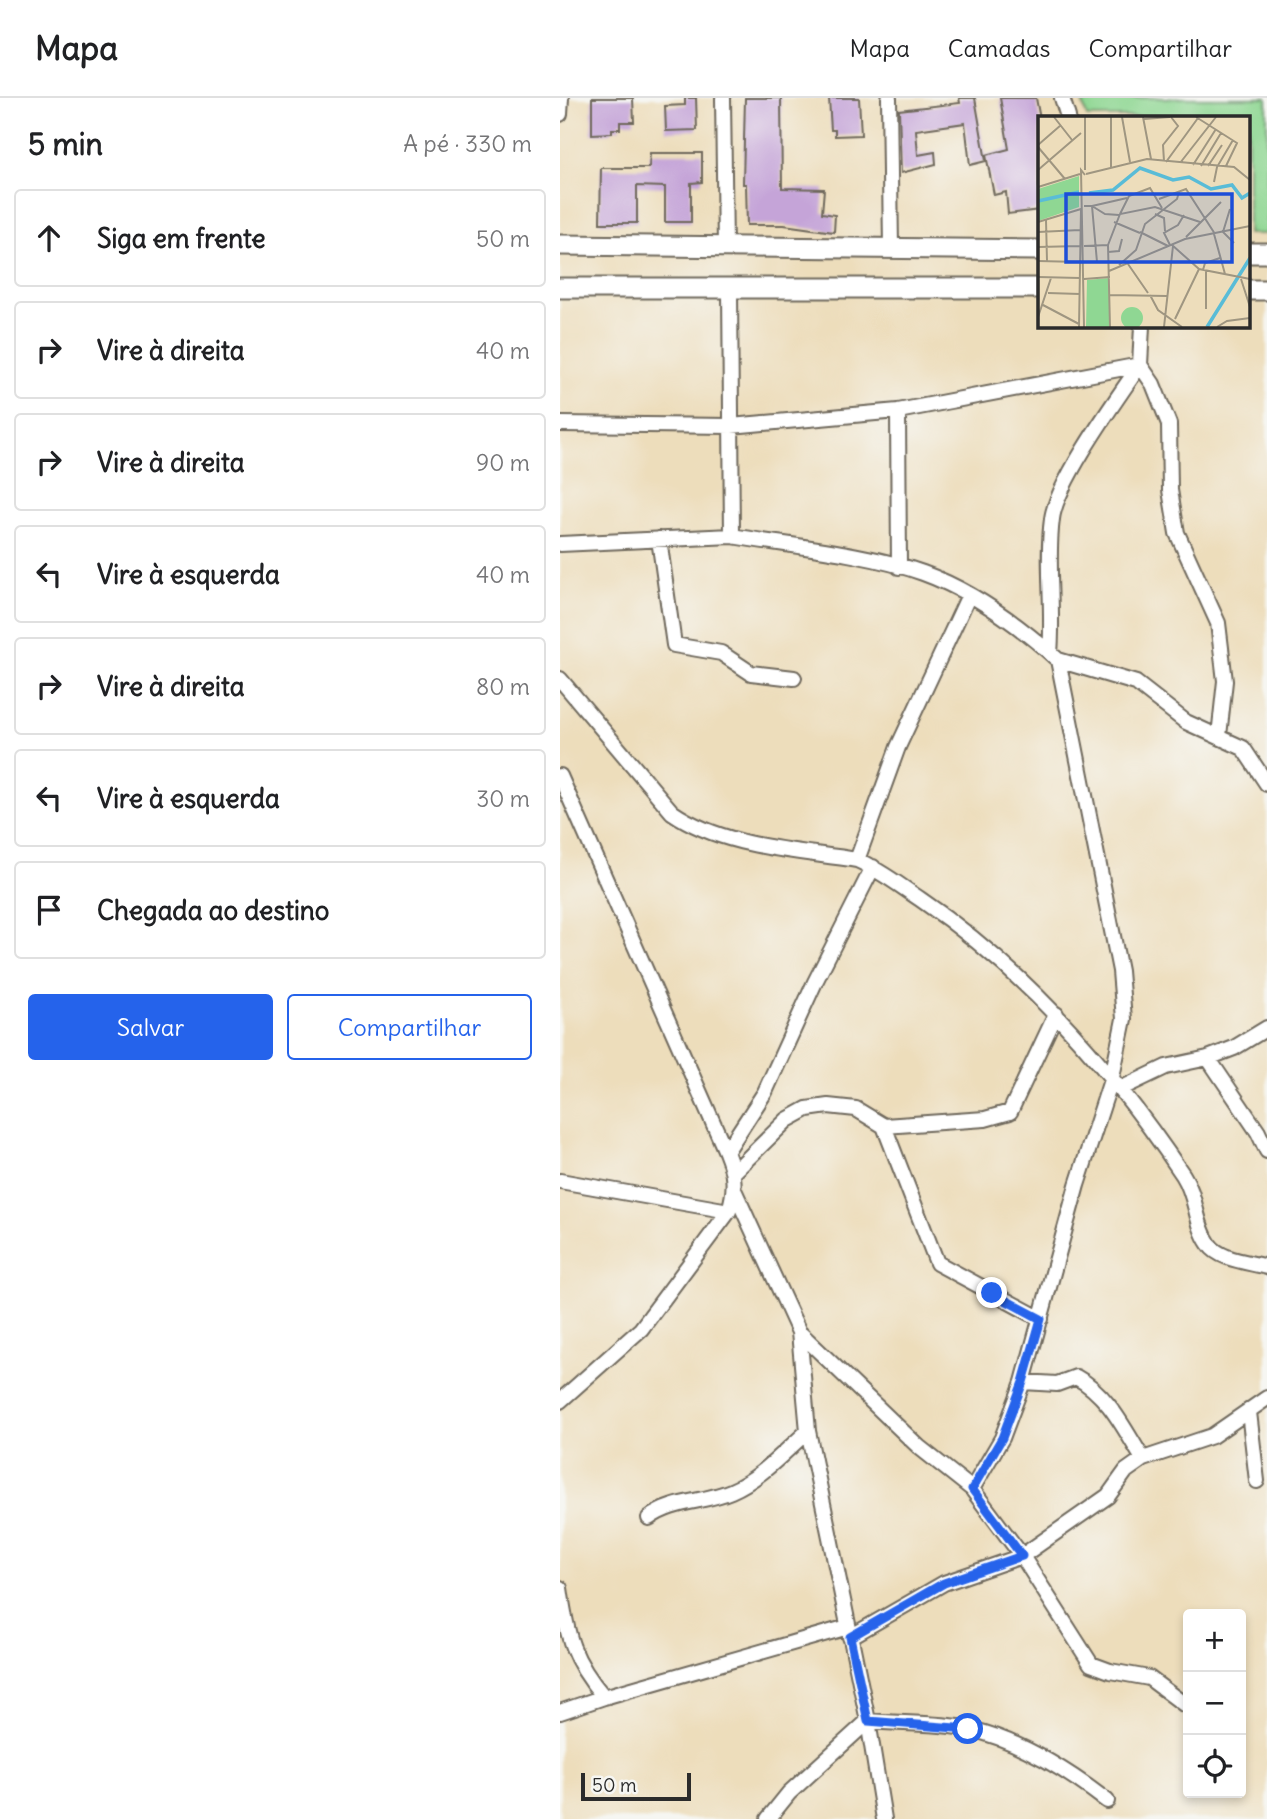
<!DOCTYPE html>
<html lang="pt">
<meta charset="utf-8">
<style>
body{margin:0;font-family:Delius,sans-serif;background:#f2f2f2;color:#202124}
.controls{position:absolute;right:21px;bottom:21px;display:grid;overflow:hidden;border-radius:7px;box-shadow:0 4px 10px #0003}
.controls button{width:63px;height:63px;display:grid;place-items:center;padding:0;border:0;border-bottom:2px solid #e0e0e0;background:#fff;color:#202124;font:35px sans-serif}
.scale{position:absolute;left:21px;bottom:18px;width:110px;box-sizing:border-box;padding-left:7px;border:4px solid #2b2b2b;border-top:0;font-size:19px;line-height:24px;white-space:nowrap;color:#2b2b2b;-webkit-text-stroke:5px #f6f6f2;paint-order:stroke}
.stop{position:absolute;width:21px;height:21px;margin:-16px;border:5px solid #2563eb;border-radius:50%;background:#fff}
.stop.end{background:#2563eb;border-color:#fff;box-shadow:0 2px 7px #0008}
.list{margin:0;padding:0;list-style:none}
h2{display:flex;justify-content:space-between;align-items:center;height:91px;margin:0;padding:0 28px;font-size:30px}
h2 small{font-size:23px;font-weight:400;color:#757577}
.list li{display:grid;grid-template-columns:46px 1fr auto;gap:21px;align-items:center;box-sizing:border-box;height:98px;margin:0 14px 14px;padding:0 14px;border:2px solid #e0e0e0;border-radius:7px}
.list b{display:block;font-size:26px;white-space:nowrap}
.list em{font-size:23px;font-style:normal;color:#757577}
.actions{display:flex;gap:14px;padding:21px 28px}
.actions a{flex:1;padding:16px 0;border:2px solid #2563eb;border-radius:7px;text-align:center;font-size:24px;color:#2563eb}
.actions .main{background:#2563eb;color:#fff}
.icon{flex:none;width:38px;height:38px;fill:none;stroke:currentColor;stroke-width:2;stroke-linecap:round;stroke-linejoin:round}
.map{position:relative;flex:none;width:707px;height:1721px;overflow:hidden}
header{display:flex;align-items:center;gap:42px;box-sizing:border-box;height:98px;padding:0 35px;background:#fff;border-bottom:2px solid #e0e0e0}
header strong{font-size:33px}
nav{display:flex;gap:38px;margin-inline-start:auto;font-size:24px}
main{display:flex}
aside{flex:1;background:#fff}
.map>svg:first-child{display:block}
</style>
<header>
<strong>Mapa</strong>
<nav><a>Mapa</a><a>Camadas</a><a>Compartilhar</a></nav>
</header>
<main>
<aside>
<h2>5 min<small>A pé · 330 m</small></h2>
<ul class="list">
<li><svg class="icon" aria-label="ahead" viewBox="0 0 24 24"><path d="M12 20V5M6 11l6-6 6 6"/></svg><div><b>Siga em frente</b></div><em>50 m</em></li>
<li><svg class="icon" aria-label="right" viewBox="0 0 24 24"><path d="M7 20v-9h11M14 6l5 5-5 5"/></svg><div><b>Vire à direita</b></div><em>40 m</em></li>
<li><svg class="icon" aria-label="right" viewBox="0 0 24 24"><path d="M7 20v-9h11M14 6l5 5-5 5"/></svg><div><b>Vire à direita</b></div><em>90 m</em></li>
<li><svg class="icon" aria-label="left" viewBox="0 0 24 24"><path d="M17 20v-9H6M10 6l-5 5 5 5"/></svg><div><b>Vire à esquerda</b></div><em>40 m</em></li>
<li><svg class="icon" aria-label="right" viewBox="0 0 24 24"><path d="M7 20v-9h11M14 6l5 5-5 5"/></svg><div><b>Vire à direita</b></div><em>80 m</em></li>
<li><svg class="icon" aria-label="left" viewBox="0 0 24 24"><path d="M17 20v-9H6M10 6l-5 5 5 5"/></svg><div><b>Vire à esquerda</b></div><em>30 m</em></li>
<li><svg class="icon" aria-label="arrive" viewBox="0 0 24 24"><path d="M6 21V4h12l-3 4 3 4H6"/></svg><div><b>Chegada ao destino</b></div></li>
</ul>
<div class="actions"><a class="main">Salvar</a><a>Compartilhar</a></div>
</aside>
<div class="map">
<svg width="707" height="1721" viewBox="0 0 707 1721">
<rect width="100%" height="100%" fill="#f6f6f2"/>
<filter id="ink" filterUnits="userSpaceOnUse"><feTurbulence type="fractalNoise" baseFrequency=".0143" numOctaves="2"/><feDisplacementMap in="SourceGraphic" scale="14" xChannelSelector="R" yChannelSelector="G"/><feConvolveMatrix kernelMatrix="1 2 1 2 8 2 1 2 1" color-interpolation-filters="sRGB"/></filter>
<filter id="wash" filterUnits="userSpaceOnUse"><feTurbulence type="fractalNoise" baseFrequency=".00686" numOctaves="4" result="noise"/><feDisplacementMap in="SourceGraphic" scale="28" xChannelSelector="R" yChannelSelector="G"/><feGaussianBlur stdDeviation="1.57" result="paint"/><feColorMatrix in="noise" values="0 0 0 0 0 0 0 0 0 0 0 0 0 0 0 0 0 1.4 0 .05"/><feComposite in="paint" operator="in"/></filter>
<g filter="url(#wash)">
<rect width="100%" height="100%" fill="#edddbb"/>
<path fill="#8fd793" stroke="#5d815f" stroke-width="2" d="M521,0h186v136h-19v-117h-161z"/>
<g id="blocks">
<path fill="#c5a4d8" d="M32,0h41l1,24h-14v7h-8v4l-20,1z
M125,0h11l1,32 -31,1 -1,-25 20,-1z
M185,0h36l1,90 42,1 -2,24 13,2 -1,17 -50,-7h-37l-1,-41h-3z
M269,0h30l2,37 -26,1v-6h-4z
M399,0h16l11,63 -16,4 -5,-42 -49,7 2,25 17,-3 1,12 -35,9 -2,-63 61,-7z
M440,0h36l4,21 -1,91 -31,4 -2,-22 -12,3 -8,-40 23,-6z
M90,55h52v29l-11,1v39h-26v-35l-28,-1v37h-37l1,-55h48z"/>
</g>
</g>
<g filter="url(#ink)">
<use href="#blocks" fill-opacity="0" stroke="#6f695d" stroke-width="2"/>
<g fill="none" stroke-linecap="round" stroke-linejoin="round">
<defs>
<path id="minor" d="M163,0l2,150
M329,0l2,151
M502,0l6,19
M0,16l1,-16
M338,313l1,156
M0,326l171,2 167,-15 242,-46 2,-39
M172,438c59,10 136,17 191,37 50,18 96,52 135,87l62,311 4,48 -12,58 -35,108 -54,197 -21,56 -30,51
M99,441l15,106 47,8 30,20 43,5
M0,446l172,-8 -2,-247
M490,555c4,-45 -4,-90 2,-134 4,-36 66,-122 88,-154l13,19 16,40 1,66 7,43 41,90 7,58 -6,55
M498,562l78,23 50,39 57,26 24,36
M0,581l112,133c52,36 124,38 185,48 23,10 42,25 63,39 106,72 192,170 263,276 14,21 12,49 26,69 10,16 40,18 58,23
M0,678l166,376c9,22 10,36 3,59l-88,118 -81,72
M297,762l41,-113 71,-152
M648,960l50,74 9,19
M560,991l46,-22 42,-9 26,-10 33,-20
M324,1028l101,-7 25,-7 46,-98
M166,1054l39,-60 50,-110 58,-115
M174,1074l53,-52 20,-11 21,-3 28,3 28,17 53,137 104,56
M0,1083l169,30
M175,1094l64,140 9,99 60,290 16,98
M239,1234l120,115 53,42 50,67 69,108 19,7 39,7 36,27
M463,1284l34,2 19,-7c33,18 48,52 67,82
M689,1314l8,69
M89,1420c24,-18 54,-15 82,-27 29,-12 53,-39 77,-60
M0,1490c7,49 12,71 44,109
M290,1539l94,-54 78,-27 86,-60 18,-25 17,-12 69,-23 55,-38
M0,1614l44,-15 244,-70
M208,1721l21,-26 79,-72c33,3 69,1 102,8 49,11 98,42 137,72"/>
<path id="secondary" d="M0,147l480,5
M688,155h19
M0,190h480
M688,192h19"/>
</defs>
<use href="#minor" stroke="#6f695d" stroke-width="18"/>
<use href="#secondary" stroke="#6f695d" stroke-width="23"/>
<use href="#minor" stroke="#fff" stroke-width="14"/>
<use href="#secondary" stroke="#fff" stroke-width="19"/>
</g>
</g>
<g fill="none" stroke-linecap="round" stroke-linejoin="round" filter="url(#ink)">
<path stroke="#2563eb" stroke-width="9" d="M408,1631l-100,-8 -18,-84 94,-54 78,-27 -50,-67 30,-51 21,-56 18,-63 -49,-26"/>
</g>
<g transform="translate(478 18)">
<rect width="212" height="212" fill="#edddbb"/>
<path d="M41,60v31l-41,14v-32zM71,162v49h-23l1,-47zM83 202a11 11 0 1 1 22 0a11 11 0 1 1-22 0Z" fill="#8fd793"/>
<path fill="none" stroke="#59bcd7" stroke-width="3.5" d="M51,77l24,-3 27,-22 33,12 16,-3 22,12 21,-4 10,13 8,-5M0,85l41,-9M169,211l43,-69"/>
<path fill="none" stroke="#9f9681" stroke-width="2" d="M16,1l18,23M47,1v53M84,1l8,45M105,1l8,42M158,1l41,26 -11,23M106,3l26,-2M0,29l23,-20M0,31l27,32M126,45l-1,-16 15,-19 -7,-9M128,46l32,-44M142,47l36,-46M155,49l23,-36M163,50l20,-33M170,50l14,-21M73,51v-50M0,54l43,-37M48,58l61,-15 87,8 16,13M176,66l3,-15 16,-27M0,71l42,-13M121,83l27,-10 29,45M46,90h8l5,56M54,90l35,-8M54,90l13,8 14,1M192,93l-7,23 11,11M82,98l9,-18 21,-8 12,20M117,98l9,4 1,13M8,104l1,41M0,106l43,-13M76,106l26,11M0,116l42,-2M102,116l28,14M176,118l11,40M148,121l35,-35M70,129l12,-31 35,-7 45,15M132,129l-6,-12 14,-8 6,-10M134,129l27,24 51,10M46,130l24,-1 2,82M0,131l42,-1M70,136l11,-1 3,-12M0,145l42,1M46,146h25M90,148l20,29M81,149l17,-15 9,-26 32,-25 2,-7M165,154l2,-7 15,-5M71,155l76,-32 65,-13M0,161l42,1M46,163l26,-2M203,163l9,28M10,177l32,1M72,179l57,1M112,179l8,15 24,17M5,189l36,19M168,193v-38M0,201l13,-39M137,203l24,-50M41,211l2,-118M46,211l-3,-157 4,5M126,211l9,-81M179,211l10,-6 23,-3"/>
<path fill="#1d4ed8" fill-opacity="0.15" stroke="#1d4ed8" stroke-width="3.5" d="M28,78h166v68h-166z"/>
<rect width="212" height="212" fill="none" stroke="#2b2b2b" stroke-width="3.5"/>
</g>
</svg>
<div class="controls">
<button>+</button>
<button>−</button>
<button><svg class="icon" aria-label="locate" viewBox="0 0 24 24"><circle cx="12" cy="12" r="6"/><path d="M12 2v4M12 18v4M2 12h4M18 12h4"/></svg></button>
</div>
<div class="scale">50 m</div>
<div class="stop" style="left:408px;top:1631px"></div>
<div class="stop end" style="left:432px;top:1195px"></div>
</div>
</main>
